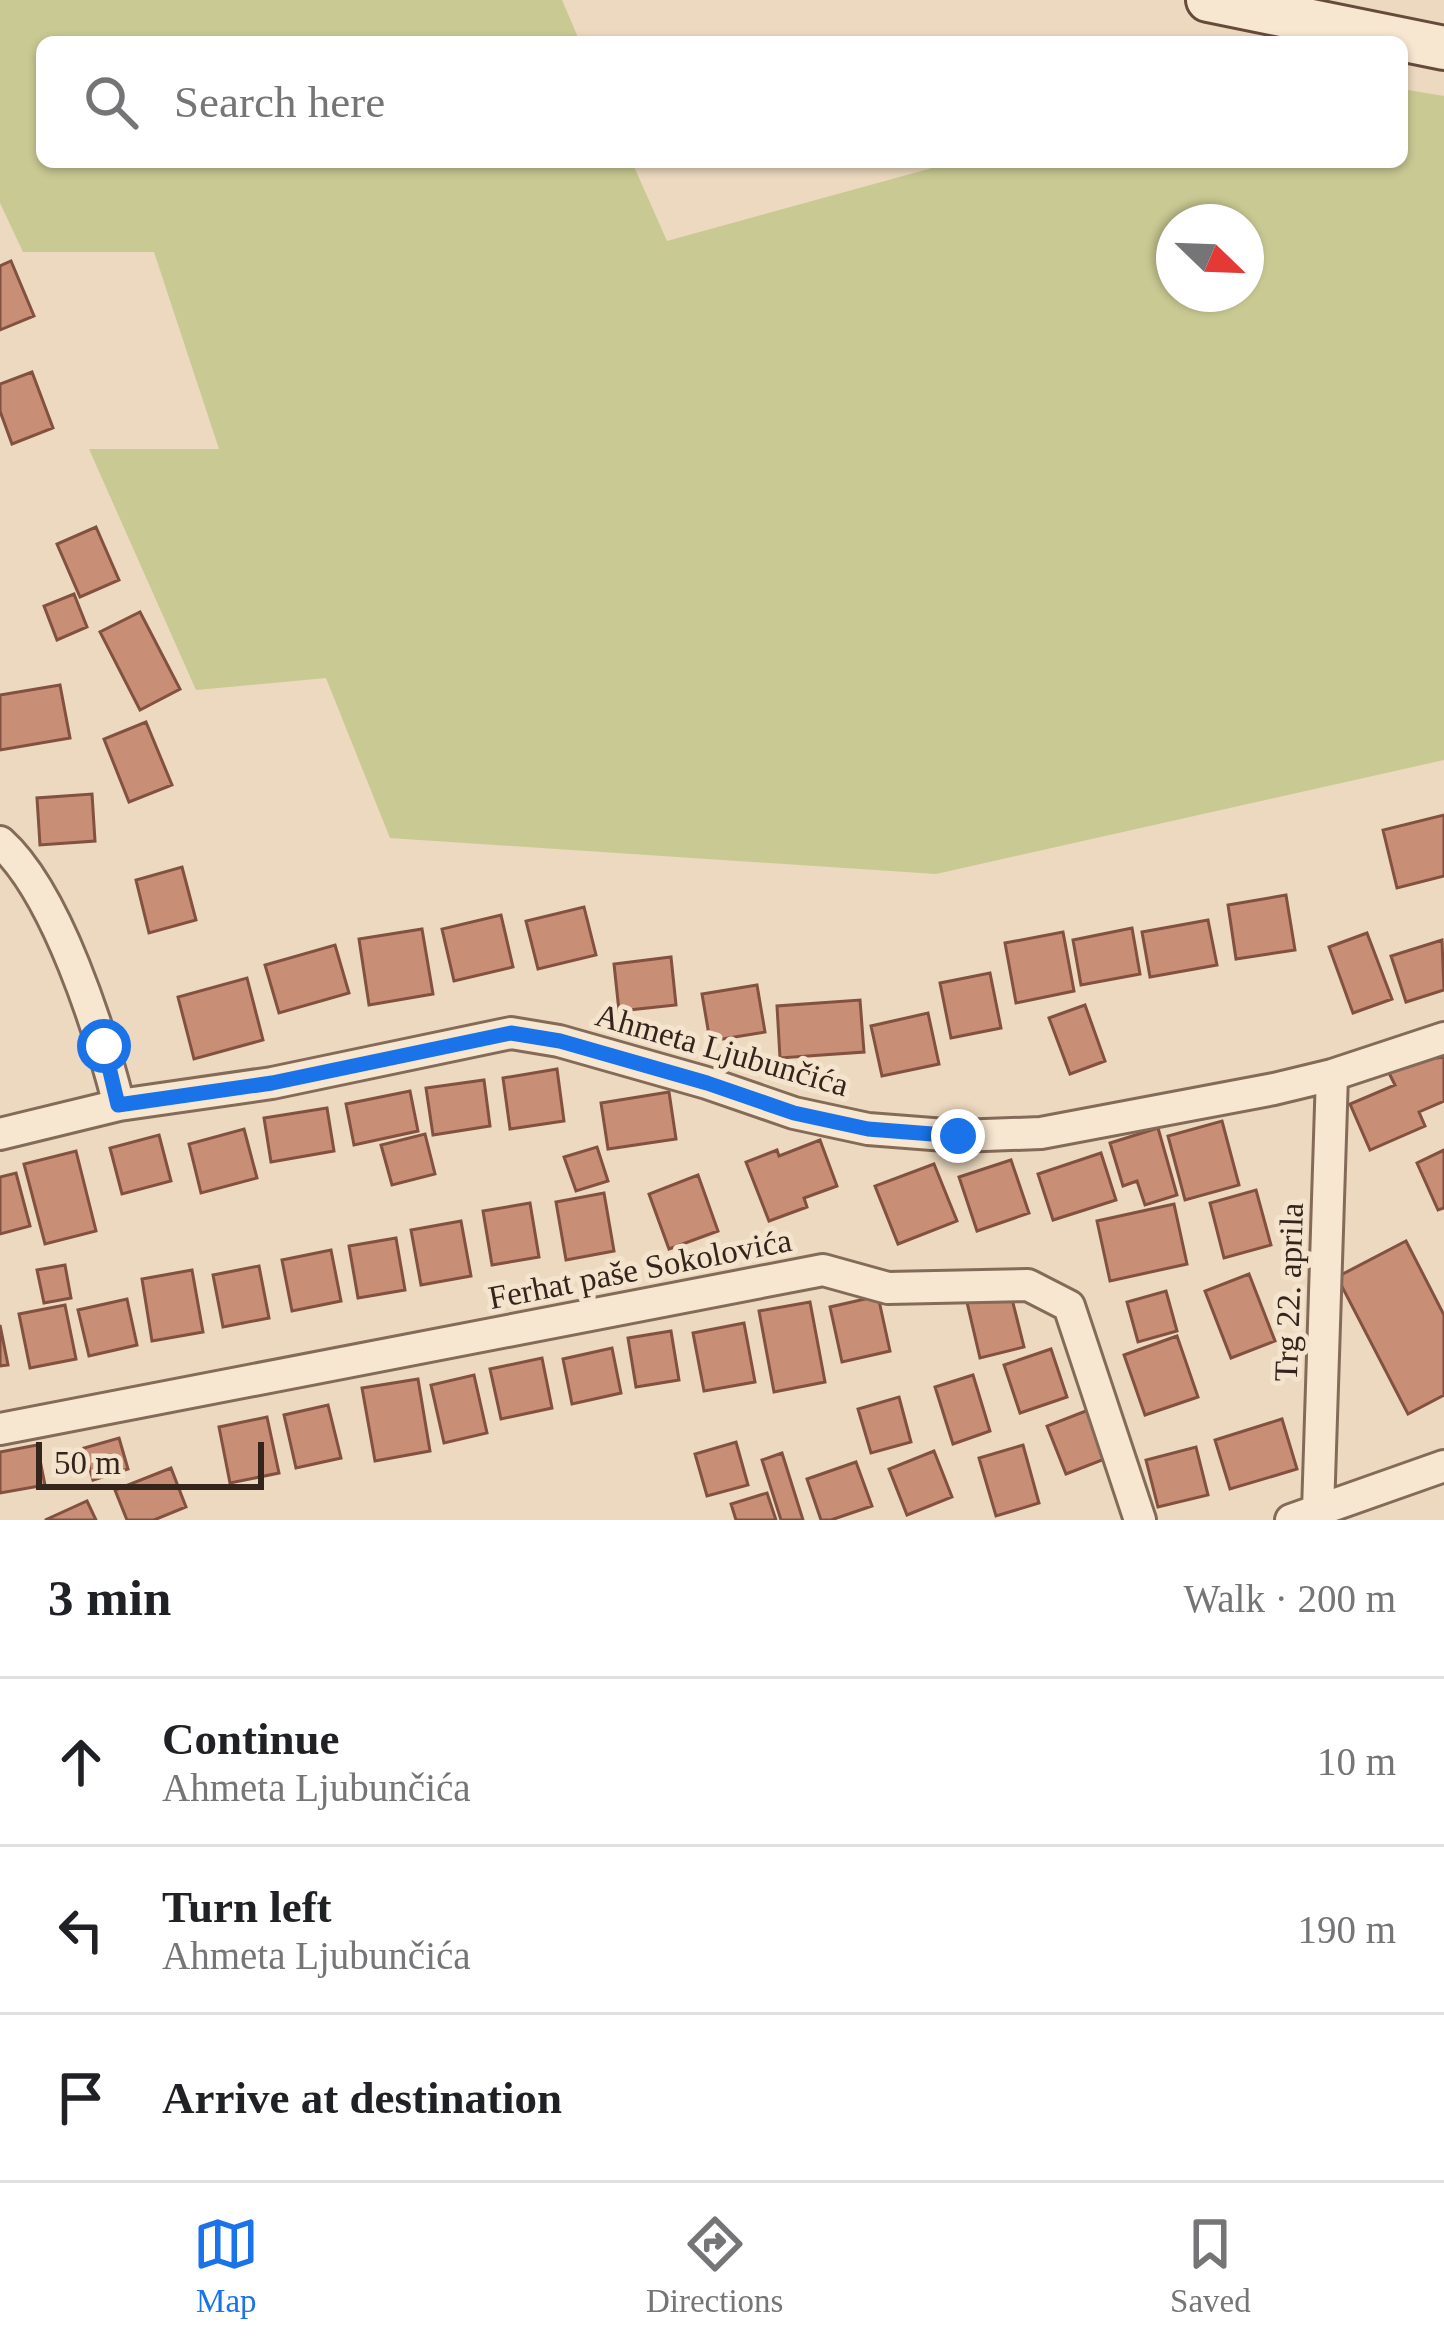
<!DOCTYPE html>
<meta charset="utf-8">
<style>
body{margin:0;font-family:"Times New Roman",serif;background:#f2f2f2;color:#202124}
.compass{position:absolute;left:1156px;top:204px;width:108px;height:108px;border-radius:50%;background:#fff;box-shadow:0 3px 9px #0004;rotate:113deg}
.scale{position:absolute;left:36px;bottom:30px;width:228px;box-sizing:border-box;padding-left:12px;border:6px solid #34241c;border-top:0;font-size:33px;line-height:42px;white-space:nowrap;color:#34241c;-webkit-text-stroke:9px #f4e4ce;paint-order:stroke}
.stop{position:absolute;width:36px;height:36px;margin:-27px;border:9px solid #1a73e8;border-radius:50%;background:#fff}
.stop.end{background:#1a73e8;border-color:#fff;box-shadow:0 3px 12px #0008}
.list{margin:0;padding:0;list-style:none}
h2{display:flex;justify-content:space-between;align-items:center;height:156px;margin:0;padding:0 48px;font-size:51px}
h2 small{font-size:39px;font-weight:400;color:#757577}
.list li{display:grid;grid-template-columns:78px 1fr auto;gap:36px;align-items:center;box-sizing:border-box;height:168px;padding:0 48px;border-top:3px solid #e0e0e0}
.list b{display:block;font-size:45px;white-space:nowrap}
.list p{margin:0;font-size:39px;white-space:nowrap;color:#757577}
.list em{font-size:39px;font-style:normal;color:#757577}
.icon{flex:none;width:66px;height:66px;fill:none;stroke:currentColor;stroke-width:2;stroke-linecap:round;stroke-linejoin:round}
.map{position:relative;flex:none;width:1444px;height:1520px;overflow:hidden}
.search{position:absolute;background:#fff;box-shadow:0 3px 9px #0004;left:36px;right:36px;top:36px;height:132px;display:flex;align-items:center;gap:30px;box-sizing:border-box;padding:0 42px;border-radius:18px;color:#757577;font-size:45px}
.sheet{height:660px;background:#fff}
nav{display:flex;justify-content:space-around;align-items:center;box-sizing:border-box;height:168px;border-top:3px solid #e0e0e0;background:#fff;font-size:33px;color:#757577}
nav a{display:grid;justify-items:center;gap:6px}
nav .on{color:#1a73e8}
.map>svg:first-child{display:block}
</style>
<div class="map">
<svg width="1444" height="1520" viewBox="0 0 1444 1520">
<rect width="100%" height="100%" fill="#ecd9bf"/>
<path fill="#c9c993" fill-rule="evenodd" d="M0,0h562l18,42h-538v120h590l35,79 287,-79h448v-73l42,7v664l-508,114 -546,-36 -64,-160 -130,12 -107,-241h130l-65,-197h-131l-23,-49zM1174,222h72v72h-72z"/>
<path fill="#c98e76" stroke="#82513f" stroke-width="3" d="M11,261l23,55 -34,14v-64z
M32,372l21,56 -41,16 -12,-33v-27z
M96,527l23,53 -39,17 -23,-53z
M74,594l13,33 -30,13 -13,-34z
M140,612l40,77 -40,21 -40,-78z
M60,685l10,53 -70,12v-55z
M146,722l26,63 -43,17 -25,-63z
M92,794l3,47 -55,4 -3,-47z
M1444,815v61l-47,12 -14,-58z
M182,867l14,53 -47,13 -13,-53z
M1286,895l9,55 -59,9 -8,-54z
M584,907l12,48 -58,14 -12,-48z
M501,915l12,52 -59,14 -12,-52z
M1208,920l9,45 -67,12 -8,-45z
M1132,928l8,46 -59,11 -8,-45z
M422,929l11,65 -64,11 -10,-66z
M1063,932l11,59 -58,12 -11,-60z
M1367,933l25,66 -39,14 -24,-66z
M1442,940l2,50 -38,12 -15,-46z
M335,945l14,48 -70,20 -14,-48z
M671,957l5,48 -57,6 -5,-47z
M990,973l11,55 -50,10 -11,-55z
M247,978l16,62 -69,19 -16,-62z
M757,985l8,47 -55,9 -8,-47z
M860,1000l4,52 -84,6 -3,-52z
M1085,1005l20,56 -35,13 -21,-56z
M928,1013l11,51 -57,12 -11,-50z
M1434,1051l4,7 6,-2v45l-25,11 6,14 -55,24 -20,-46 45,-19 -7,-14z
M557,1069l7,52 -54,8 -7,-51z
M484,1080l6,46 -57,9 -7,-47z
M410,1091l8,40 -64,14 -8,-41z
M669,1092l7,47 -68,10 -7,-46z
M327,1108l7,43 -63,11 -7,-44z
M1222,1121l17,64 -54,15 -17,-64z
M1158,1128l19,67 -32,10 -8,-24 -14,5 -13,-43z
M244,1129l13,49 -56,15 -12,-49z
M425,1134l10,40 -43,11 -11,-40z
M159,1135l12,46 -49,13 -12,-46z
M820,1140l17,46 -33,12 3,9 -38,14 -23,-59 31,-12 2,6z
M597,1147l11,34 -32,10 -12,-34z
M1444,1150v58l-6,2 -21,-47z
M76,1151l20,80 -51,13 -21,-80z
M1101,1153l15,47 -63,20 -15,-46z
M1011,1160l18,53 -52,18 -18,-54z
M934,1164l23,57 -59,23 -23,-58z
M16,1173l14,53 -30,8v-57z
M698,1175l20,56 -49,18 -20,-55z
M1256,1190l15,55 -47,13 -14,-55z
M604,1193l10,58 -48,9 -10,-58z
M530,1203l9,54 -47,8 -9,-54z
M1174,1204l13,60 -77,17 -13,-60z
M461,1221l10,55 -50,9 -10,-55z
M396,1238l9,52 -47,8 -9,-52z
M1406,1241l38,74v80l-36,19 -71,-137z
M331,1250l10,51 -49,10 -10,-51z
M65,1265l6,33 -27,5 -7,-33z
M259,1266l10,52 -46,9 -10,-52z
M192,1270l11,62 -51,9 -10,-62z
M1249,1274l26,67 -44,17 -26,-67z
M1009,1287l15,60 -44,11 -14,-60z
M1166,1291l11,40 -39,11 -11,-40z
M878,1296l12,55 -48,11 -12,-55z
M127,1299l10,46 -48,11 -11,-46z
M810,1302l15,80 -51,10 -15,-81z
M65,1305l11,54 -46,9 -11,-54z
M744,1323l11,59 -51,9 -11,-58z
M0,1325l8,40 -8,1z
M671,1331l8,49 -43,7 -8,-49z
M1177,1336l21,61 -53,18 -21,-60z
M612,1348l9,45 -49,11 -9,-45z
M1051,1349l16,48 -47,16 -16,-48z
M542,1358l10,50 -51,11 -11,-50z
M474,1375l13,58 -43,10 -13,-58z
M973,1375l17,56 -37,13 -18,-57z
M418,1379l12,72 -55,10 -13,-73z
M899,1397l12,45 -40,11 -13,-44z
M328,1405l13,53 -45,10 -12,-53z
M1091,1409l19,48 -44,17 -19,-48z
M267,1417l12,56 -49,10 -11,-56z
M1282,1419l15,50 -67,20 -15,-49z
M119,1438l9,31 -35,11 -9,-32z
M736,1442l12,43 -41,11 -12,-42z
M37,1445l8,40 -45,8v-41z
M1023,1445l16,58 -43,13 -17,-58z
M1196,1447l12,48 -50,12 -12,-47z
M934,1451l18,46 -45,18 -18,-46z
M782,1453l21,67h-22l-19,-60z
M856,1462l16,44 -41,14h-10l-14,-41z
M171,1468l15,39 -32,13h-27l-12,-30z
M767,1493l9,27h-40l-5,-16z
M87,1501l9,19h-51z"/>
<g fill="none" stroke-linecap="round" stroke-linejoin="round">
<defs>
<path id="street" d="M0,842c57,51 100,189 119,263
M0,1134l119,-29 153,-22 239,-50 48,8 148,42 87,30 74,16 90,7 83,-3 233,-44 58,-14 112,-37
M0,1429l823,-159 65,18 140,-3 41,21 71,214
M1318,1511l14,-436
M1291,1520l153,-54"/>
<path id="secondary" d="M1208,0l236,48"/>
</defs>
<use href="#street" stroke="#846a58" stroke-width="36"/>
<use href="#secondary" stroke="#664b3b" stroke-width="48"/>
<use href="#street" stroke="#f7e7d1" stroke-width="30"/>
<use href="#secondary" stroke="#f7e7d1" stroke-width="42"/>
</g>
<g fill="none" stroke-linecap="round" stroke-linejoin="round">
<path stroke="#1a73e8" stroke-width="15" d="M104,1046l14,59 154,-22 239,-50 49,8 147,42 87,30 74,16 90,7"/>
</g>
<g text-anchor="middle" dominant-baseline="central" stroke-width="10" stroke-linejoin="round" paint-order="stroke">
<g font-size="33" fill="#34241c" stroke="#f4e4ce">
<text transform="translate(722 1050) rotate(16)">Ahmeta Ljubunčića</text>
<text transform="translate(640 1269) rotate(-11)">Ferhat paše Sokolovića</text>
<text transform="translate(1289 1292) rotate(-88)">Trg 22. aprila</text>
</g>
</g>
</svg>
<svg class="compass" viewBox="-18 -18 36 36"><path d="M0-13l5 13h-10z" fill="#e53935"/><path d="M0 13l5-13h-10z" fill="#757577"/></svg>
<div class="scale">50 m</div>
<div class="stop" style="left:104px;top:1046px"></div>
<div class="stop end" style="left:958px;top:1136px"></div>
<div class="search"><svg class="icon" aria-label="search" viewBox="0 0 24 24"><circle cx="10" cy="10" r="6"/><path d="M15 15l6 6"/></svg>Search here</div>
</div>
<section class="sheet">
<h2>3 min<small>Walk · 200 m</small></h2>
<ul class="list">
<li><svg class="icon" aria-label="ahead" viewBox="0 0 24 24"><path d="M12 20V5M6 11l6-6 6 6"/></svg><div><b>Continue</b><p>Ahmeta Ljubunčića</p></div><em>10 m</em></li>
<li><svg class="icon" aria-label="left" viewBox="0 0 24 24"><path d="M17 20v-9H6M10 6l-5 5 5 5"/></svg><div><b>Turn left</b><p>Ahmeta Ljubunčića</p></div><em>190 m</em></li>
<li><svg class="icon" aria-label="arrive" viewBox="0 0 24 24"><path d="M6 21V4h12l-3 4 3 4H6"/></svg><div><b>Arrive at destination</b></div></li>
</ul>
</section>
<nav>
<a class="on"><svg class="icon" aria-label="map" viewBox="0 0 24 24"><path d="M3 6l6-2 6 2 6-2v14l-6 2-6-2-6 2zM9 4v14M15 6v14"/></svg>Map</a>
<a><svg class="icon" aria-label="directions" viewBox="0 0 24 24"><path d="M12 3l9 9-9 9-9-9zM9 14v-3h6M13 9l2 2-2 2"/></svg>Directions</a>
<a><svg class="icon" aria-label="saved" viewBox="0 0 24 24"><path d="M7 4h10v16l-5-4-5 4z"/></svg>Saved</a>
</nav>
